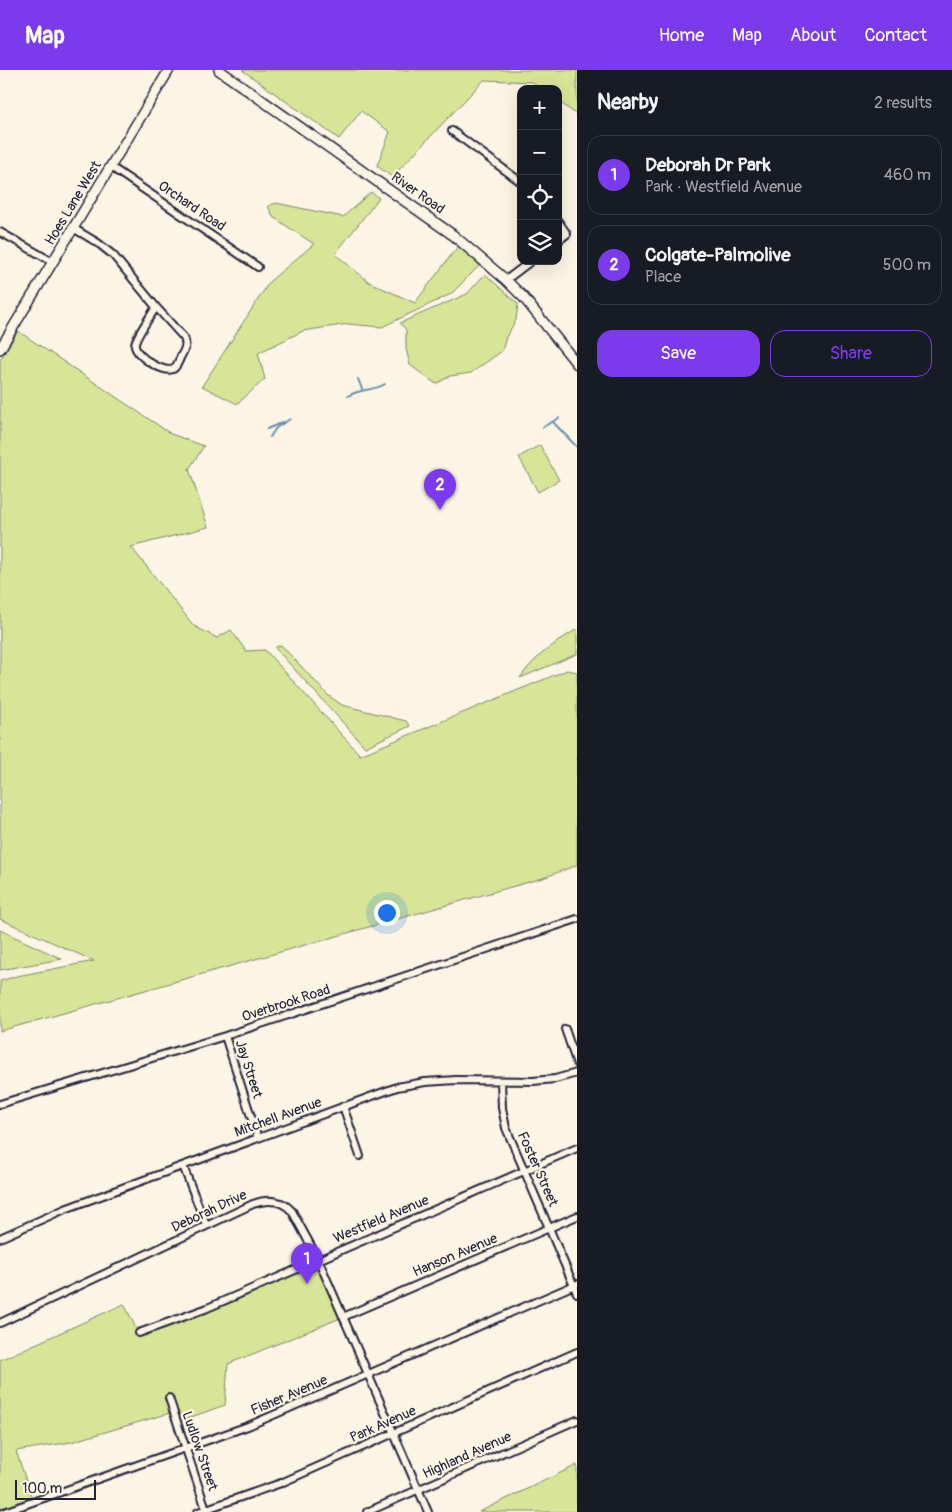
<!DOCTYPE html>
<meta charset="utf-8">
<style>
body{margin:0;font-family:Pangolin,sans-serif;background:#20242c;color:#f1f3f6}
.controls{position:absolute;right:15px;top:15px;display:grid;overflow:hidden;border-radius:10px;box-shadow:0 5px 20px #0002}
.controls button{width:45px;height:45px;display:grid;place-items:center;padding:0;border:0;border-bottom:1px solid #363941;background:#171b24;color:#f1f3f6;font:25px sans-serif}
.scale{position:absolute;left:15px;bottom:12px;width:81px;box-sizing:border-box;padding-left:5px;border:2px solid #22223b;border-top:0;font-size:14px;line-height:18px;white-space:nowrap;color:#22223b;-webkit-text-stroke:4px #fcf5e5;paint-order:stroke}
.you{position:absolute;left:386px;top:842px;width:18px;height:18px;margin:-12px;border:4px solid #fff;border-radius:50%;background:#1a73e8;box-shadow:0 0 0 8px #1a73e833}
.badge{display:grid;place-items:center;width:32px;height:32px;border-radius:50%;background:#7c3aed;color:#fff;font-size:16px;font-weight:700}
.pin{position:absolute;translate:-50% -41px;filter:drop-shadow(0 1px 2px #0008)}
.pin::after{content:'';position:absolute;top:26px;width:18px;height:15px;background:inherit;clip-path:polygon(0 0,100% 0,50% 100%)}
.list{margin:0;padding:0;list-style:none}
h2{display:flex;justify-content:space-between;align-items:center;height:65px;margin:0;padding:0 20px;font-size:21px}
h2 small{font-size:16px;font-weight:400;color:#9ea1a6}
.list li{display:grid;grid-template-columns:32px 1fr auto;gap:15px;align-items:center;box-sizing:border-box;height:80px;margin:0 10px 10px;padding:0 10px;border:1px solid #363941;border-radius:15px}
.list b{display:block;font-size:19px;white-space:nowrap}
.list p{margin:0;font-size:16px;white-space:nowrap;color:#9ea1a6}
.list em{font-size:16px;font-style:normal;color:#9ea1a6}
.actions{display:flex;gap:10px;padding:15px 20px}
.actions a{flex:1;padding:11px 0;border:1px solid #7c3aed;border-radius:15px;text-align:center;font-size:18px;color:#7c3aed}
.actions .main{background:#7c3aed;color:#fff}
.icon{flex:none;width:28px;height:28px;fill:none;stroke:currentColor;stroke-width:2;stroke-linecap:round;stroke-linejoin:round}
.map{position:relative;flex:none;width:577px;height:1442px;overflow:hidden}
header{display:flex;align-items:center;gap:30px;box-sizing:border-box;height:70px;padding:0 25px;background:#7c3aed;color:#fff}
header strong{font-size:24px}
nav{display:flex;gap:28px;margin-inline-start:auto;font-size:18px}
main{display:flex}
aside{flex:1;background:#171b24}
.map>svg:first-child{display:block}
</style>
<header>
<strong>Map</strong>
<nav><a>Home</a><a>Map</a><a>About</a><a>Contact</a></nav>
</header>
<main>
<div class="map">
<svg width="577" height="1442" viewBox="0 0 577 1442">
<rect width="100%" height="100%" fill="#fcf5e5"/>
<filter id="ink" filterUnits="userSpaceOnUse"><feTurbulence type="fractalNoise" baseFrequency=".02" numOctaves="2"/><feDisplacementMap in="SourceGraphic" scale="10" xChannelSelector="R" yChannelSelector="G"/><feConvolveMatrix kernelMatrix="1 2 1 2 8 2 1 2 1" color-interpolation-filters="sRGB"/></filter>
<g filter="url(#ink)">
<path fill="#d8e598" stroke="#7d846a" d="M242,0h335v45l-19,-14v-12h-17l-9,-7 -48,-2 -92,97 -15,-11 13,-34 -29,-21 -22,28z
M371,122l8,6 -44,56 34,28 46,21 43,-57 22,19 -29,29 -69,33 -34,-3 -45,7 -45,22 7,26 -28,25 -35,-18 68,-105 44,-37 -41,-27 -5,-11 8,-3 67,14z
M485,204l33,30 -2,16 -10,17 -4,14 -31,22 -21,3 -14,8 -26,-19 -4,-16v-19l-6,-7 67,-29z
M18,261l153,103 33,12 -15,23 19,58 -77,20 63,79 23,12 14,-8 15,21 19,-1 95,105 207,-85 10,2v193l-34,13 -543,153v-50l17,-5 77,-15 -94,-42v-559z
M540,375l19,35 -21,12 -19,-35z
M577,559v25l-57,24c15,-22 35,-35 57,-49z
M281,575l48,51 13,9 64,16 4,5 -45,21 -89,-98v-2z
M0,860l62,29 -62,11z
M317,1190l26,57 -115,47 -3,41 -45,16 -3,-10 -106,31 -55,9 17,50 -33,11v-152l124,-56 14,28z
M577,1395v47h-98z"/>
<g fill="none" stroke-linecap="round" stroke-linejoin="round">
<path stroke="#6b90af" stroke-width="2" d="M358,309l4,10
M348,326c14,-8 26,-5 37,-12
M553,352l24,25
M543,357l16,-9
M267,359l16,-7
M270,367l6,-9 14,-9"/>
<defs>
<path id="street" d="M452,61l69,51
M111,97l147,100
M558,151l9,13 -9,7
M73,158l25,15 15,12 43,52
M0,162l53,30
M506,210l25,-19
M156,237l28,31c3,7 1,11 -3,18 -2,4 -4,11 -8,13 -9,5 -40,-14 -38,-25 2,-10 16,-28 21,-37z
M565,959l12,35
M225,966l33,102
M501,1011l1,27 4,20 71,165
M0,1034l225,-68 352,-117
M343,1036l17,50
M183,1096l23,59
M0,1168l65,-29 332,-122 28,-5 31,-2 77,1 22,-2 22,-6
M343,1247l234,-101
M0,1253l253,-119c14,-5 28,-5 39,7l26,48 110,253
M139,1263l66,-24 372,-161
M169,1328l38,114
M4,1442l244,-86 329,-142
M198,1442l83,-29 296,-131
M367,1442l210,-92"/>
<path id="secondary" d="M219,0l234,165 53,45 18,18 53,66
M0,279l169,-279"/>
</defs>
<use href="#street" stroke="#22223b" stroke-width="10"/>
<use href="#secondary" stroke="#22223b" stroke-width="12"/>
<use href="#street" stroke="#fcf5e5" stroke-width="6"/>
<use href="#secondary" stroke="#fcf5e5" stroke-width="9"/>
</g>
</g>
<g text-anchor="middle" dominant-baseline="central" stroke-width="4.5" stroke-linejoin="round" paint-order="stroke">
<g font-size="14" fill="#22223b" stroke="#fcf5e5">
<text transform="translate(418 123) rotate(35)">River Road</text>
<text transform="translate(73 133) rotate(-59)">Hoes Lane West</text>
<text transform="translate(192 136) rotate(34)">Orchard Road</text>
<text transform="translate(286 933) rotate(-18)">Overbrook Road</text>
<text transform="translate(249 999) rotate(72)">Jay Street</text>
<text transform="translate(278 1047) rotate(-20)">Mitchell Avenue</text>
<text transform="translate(538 1099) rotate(66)">Foster Street</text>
<text transform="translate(209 1141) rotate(-25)">Deborah Drive</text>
<text transform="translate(381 1149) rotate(-23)">Westfield Avenue</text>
<text transform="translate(455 1185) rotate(-23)">Hanson Avenue</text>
<text transform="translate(289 1325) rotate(-23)">Fisher Avenue</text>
<text transform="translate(383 1354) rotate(-24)">Park Avenue</text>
<text transform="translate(200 1381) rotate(71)">Ludlow Street</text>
<text transform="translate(467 1385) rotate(-24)">Highland Avenue</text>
</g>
</g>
</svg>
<div class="controls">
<button>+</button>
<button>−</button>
<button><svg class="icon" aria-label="locate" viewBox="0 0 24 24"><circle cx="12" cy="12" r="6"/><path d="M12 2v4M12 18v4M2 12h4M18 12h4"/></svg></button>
<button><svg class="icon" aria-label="layers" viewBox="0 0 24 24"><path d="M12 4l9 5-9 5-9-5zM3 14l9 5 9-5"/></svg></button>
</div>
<div class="scale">100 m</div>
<div class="you"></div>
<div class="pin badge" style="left:307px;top:1214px">1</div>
<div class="pin badge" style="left:440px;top:440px">2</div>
</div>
<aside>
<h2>Nearby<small>2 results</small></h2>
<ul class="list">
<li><span class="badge">1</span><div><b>Deborah Dr Park</b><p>Park · Westfield Avenue</p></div><em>460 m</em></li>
<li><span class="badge">2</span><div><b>Colgate-Palmolive</b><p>Place</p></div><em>500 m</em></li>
</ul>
<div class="actions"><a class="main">Save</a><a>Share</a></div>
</aside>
</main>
